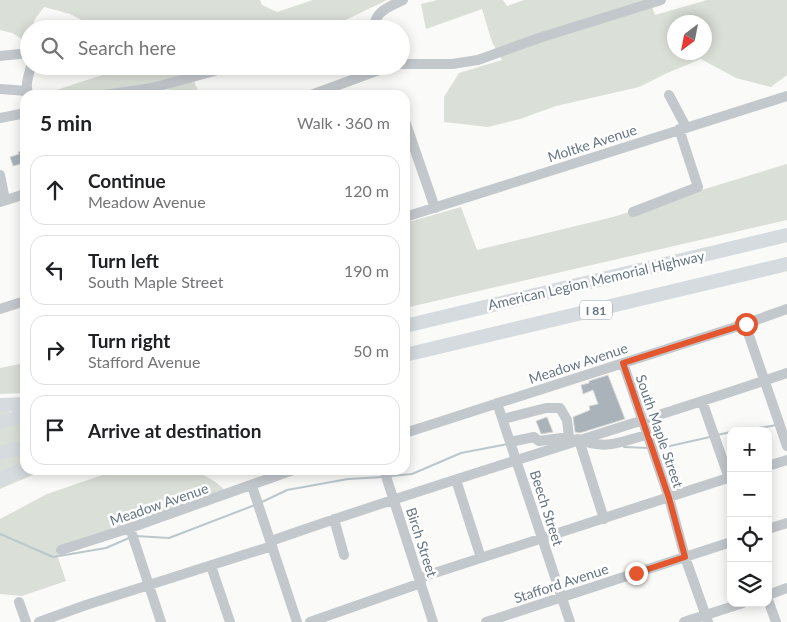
<!DOCTYPE html>
<meta charset="utf-8">
<style>
body{margin:0;font-family:Lato,sans-serif;background:#f6f6f6;color:#202124}
.controls{position:absolute;right:15px;bottom:15px;display:grid;overflow:hidden;border-radius:10px;box-shadow:0 2px 12px #0003}
.controls button{width:45px;height:45px;display:grid;place-items:center;padding:0;border:0;border-bottom:1px solid #e0e0e0;background:#fff;color:#202124;font:25px sans-serif}
.compass{position:absolute;left:667px;top:15px;width:45px;height:45px;border-radius:50%;background:#fff;box-shadow:0 2px 12px #0003;rotate:212deg}
.stop{position:absolute;width:15px;height:15px;margin:-11px;border:4px solid #e4572e;border-radius:50%;background:#fff}
.stop.end{background:#e4572e;border-color:#fff;box-shadow:0 1px 5px #0008}
.list{margin:0;padding:0;list-style:none}
h2{display:flex;justify-content:space-between;align-items:center;height:65px;margin:0;padding:0 20px;font-size:21px}
h2 small{font-size:16px;font-weight:400;color:#757577}
.list li{display:grid;grid-template-columns:32px 1fr auto;gap:15px;align-items:center;box-sizing:border-box;height:70px;margin:0 10px 10px;padding:0 10px;border:1px solid #e0e0e0;border-radius:15px}
.list b{display:block;font-size:19px;white-space:nowrap}
.list p{margin:0;font-size:16px;white-space:nowrap;color:#757577}
.list em{font-size:16px;font-style:normal;color:#757577}
.icon{flex:none;width:28px;height:28px;fill:none;stroke:currentColor;stroke-width:2;stroke-linecap:round;stroke-linejoin:round}
.map{position:relative;flex:none;width:787px;height:622px;overflow:hidden}
.search{position:absolute;background:#fff;box-shadow:0 2px 12px #0003;left:20px;top:20px;width:390px;height:55px;display:flex;align-items:center;gap:12px;box-sizing:border-box;padding:0 18px;border-radius:28px;color:#757577;font-size:19px}
.panel{position:absolute;background:#fff;box-shadow:0 2px 12px #0003;left:20px;top:90px;width:390px;height:385px;border-radius:15px}
.map>svg:first-child{display:block}
</style>
<div class="map">
<svg width="787" height="622" viewBox="0 0 787 622">
<rect width="100%" height="100%" fill="#fafaf8"/>
<path fill="#dadfd7" fill-rule="evenodd" d="M0,0h260l2,5 15,7 36,-12h74l-60,29h-228l-29,-15 -26,-7 -9,12 -4,10h-2v5l-7,5 -10,-6 -12,-3z
M437,0h66l4,6 17,-6h126l5,15 52,-15h80v75l-16,12 -35,-9 -35,-19 -36,15 -26,13 -83,19 -36,13 -32,8 -44,-5v-25l15,-24 43,-13 -10,-18 -10,-33 -56,20 -5,-25zM674,22h30v30h-30z
M117,66h85l-12,6 10,23h-29l-6,-15 -40,15h-81v-1l74,-24z
M787,164v56l-382,88v-85l56,-16 16,43 136,-33z
M25,363v30l-25,1v-26z
M0,409h8l4,16 13,-3v48h20l-45,19z
M117,470h72c15,3 32,14 41,26l-173,59 9,26 -44,15 -22,-2v-75l47,-25z"/>
<g fill="none" stroke-linecap="round" stroke-linejoin="round">
<path stroke="#bbc7cb" stroke-width="2" d="M740,431l37,-6
M717,435l14,-3
M624,447l25,1
M656,448h5l49,-11
M391,476l21,-2 49,-21 47,-9
M262,502l25,-12 61,-11 35,-2
M0,534l53,23 53,-9 23,-10
M136,536l33,2 86,-33"/>
</g>
<path fill="#aab3b9" stroke="#dcdcda" d="M24,150l1,13 -12,3 -3,-9 9,-3 -1,-2z
M608,375l17,44 -45,14 -5,-1 -2,-15 17,-7 -1,-4 9,-2 -5,-14 -10,4 -2,-9 8,-2v-2z
M547,417l6,15 -12,2 -5,-13z"/>
<g fill="none" stroke-linecap="round" stroke-linejoin="round">
<path stroke="#c3c8cc" stroke-width="10" d="M375,29c-3,-17 16,-23 28,-29
M0,56l29,-3
M401,64h51l26,-4 61,-22 122,-38
M0,89l27,2
M29,95c-5,-9 0,-20 2,-29
M105,95l47,-7 77,-21
M311,95l79,-29
M669,95l17,32
M0,118l25,-5
M405,121l30,87
M0,175l5,25
M0,202l25,-8
M633,212l65,-25 -19,-58
M405,217l382,-121
M0,309l25,-8
M745,324l42,122
M623,363l46,135 16,59 23,65
M702,401l27,77
M497,403l73,219
M503,419l43,-11h14l7,12 2,17 -30,4 -5,-4 -24,5
M405,433l340,-109 42,-15
M577,439c30,11 40,4 69,-4
M579,440l25,79
M768,466l19,-6
M384,470l49,152
M456,480l25,78
M252,486l45,136
M334,519l10,36
M130,528l31,94
M768,529l19,-6
M271,541c170,-60 345,-110 516,-168
M61,550l69,-22 163,-58
M211,566l19,56
M419,578l312,-101
M768,595l19,-7
M768,600l8,22
M19,602l7,20
M39,622l47,-17 186,-59
M310,622l111,-39
M486,622l245,-80
M684,622l59,-19"/>
<path stroke="#d6dbdf" stroke-width="14" d="M405,326l382,-91
M405,355l382,-91
M0,405l25,-1
M0,422l25,-6
M0,453l25,-6
M0,479l25,-10"/>
</g>
<g fill="none" stroke-linecap="round" stroke-linejoin="round">
<path stroke="#e4572e" stroke-width="6" d="M636,573l49,-16 -16,-59 -46,-135 123,-39"/>
</g>
<g text-anchor="middle" dominant-baseline="central" stroke-width="5" stroke-linejoin="round" paint-order="stroke">
<rect fill="#fff" stroke="#939fa8" stroke-width="1" x="580" y="300.5" width="32" height="19" rx="4"/>
<g font-size="12" font-weight="bold" fill="#657683">
<text x="596" y="310">I 81</text>
</g>
<g font-size="14" fill="#657683" stroke="#fff">
<text transform="translate(592 143) rotate(-18)">Moltke Avenue</text>
<text transform="translate(596 280) rotate(-13)">American Legion Memorial Highway</text>
<text transform="translate(578 363) rotate(-18)">Meadow Avenue</text>
<text transform="translate(660 431) rotate(71)">South Maple Street</text>
<text transform="translate(159 504) rotate(-19)">Meadow Avenue</text>
<text transform="translate(547 508) rotate(72)">Beech Street</text>
<text transform="translate(422 542) rotate(72)">Birch Street</text>
<text transform="translate(561 583) rotate(-18)">Stafford Avenue</text>
</g>
</g>
</svg>
<div class="controls">
<button>+</button>
<button>−</button>
<button><svg class="icon" aria-label="locate" viewBox="0 0 24 24"><circle cx="12" cy="12" r="6"/><path d="M12 2v4M12 18v4M2 12h4M18 12h4"/></svg></button>
<button><svg class="icon" aria-label="layers" viewBox="0 0 24 24"><path d="M12 4l9 5-9 5-9-5zM3 14l9 5 9-5"/></svg></button>
</div>
<svg class="compass" viewBox="-18 -18 36 36"><path d="M0-13l5 13h-10z" fill="#e53935"/><path d="M0 13l5-13h-10z" fill="#757577"/></svg>
<div class="stop" style="left:746px;top:324px"></div>
<div class="stop end" style="left:636px;top:573px"></div>
<div class="search"><svg class="icon" aria-label="search" viewBox="0 0 24 24"><circle cx="10" cy="10" r="6"/><path d="M15 15l6 6"/></svg>Search here</div>
<section class="panel">
<h2>5 min<small>Walk · 360 m</small></h2>
<ul class="list">
<li><svg class="icon" aria-label="ahead" viewBox="0 0 24 24"><path d="M12 20V5M6 11l6-6 6 6"/></svg><div><b>Continue</b><p>Meadow Avenue</p></div><em>120 m</em></li>
<li><svg class="icon" aria-label="left" viewBox="0 0 24 24"><path d="M17 20v-9H6M10 6l-5 5 5 5"/></svg><div><b>Turn left</b><p>South Maple Street</p></div><em>190 m</em></li>
<li><svg class="icon" aria-label="right" viewBox="0 0 24 24"><path d="M7 20v-9h11M14 6l5 5-5 5"/></svg><div><b>Turn right</b><p>Stafford Avenue</p></div><em>50 m</em></li>
<li><svg class="icon" aria-label="arrive" viewBox="0 0 24 24"><path d="M6 21V4h12l-3 4 3 4H6"/></svg><div><b>Arrive at destination</b></div></li>
</ul>
</section>
</div>
